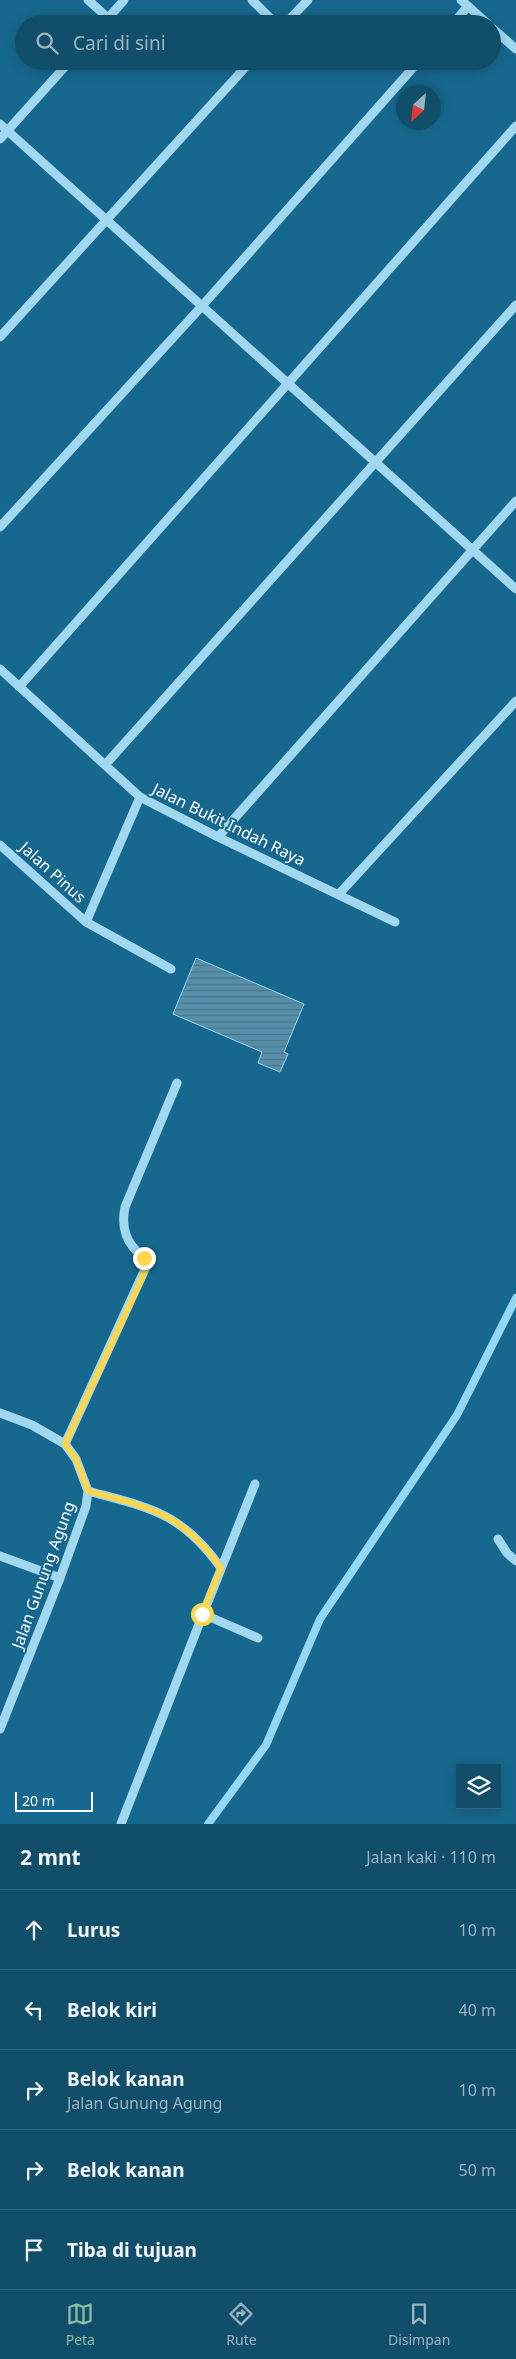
<!DOCTYPE html>
<html lang="id">
<meta charset="utf-8">
<style>
body{margin:0;font-family:"Noto Sans",sans-serif;background:#195570;color:#f1f3f6}
.controls{position:absolute;right:15px;bottom:15px;display:grid;overflow:hidden;border-radius:0px;box-shadow:0 2px 12px #0003}
.controls button{width:45px;height:45px;display:grid;place-items:center;padding:0;border:0;border-bottom:1px solid #30657e;background:#104e6a;color:#f1f3f6;font:25px sans-serif}
.compass{position:absolute;left:396px;top:85px;width:45px;height:45px;border-radius:50%;background:#104e6a;box-shadow:0 2px 12px #0003;rotate:207deg}
.scale{position:absolute;left:15px;bottom:12px;width:78px;box-sizing:border-box;padding-left:5px;border:2px solid #fff;border-top:0;font-size:14px;line-height:18px;white-space:nowrap;color:#fff;-webkit-text-stroke:4px #16688e;paint-order:stroke}
.stop{position:absolute;width:15px;height:15px;margin:-11px;border:4px solid #ffd54a;border-radius:50%;background:#fff}
.stop.end{background:#ffd54a;border-color:#fff;box-shadow:0 1px 5px #0008}
.list{margin:0;padding:0;list-style:none}
h2{display:flex;justify-content:space-between;align-items:center;height:65px;margin:0;padding:0 20px;font-size:21px}
h2 small{font-size:16px;font-weight:400;color:#9cb4c1}
.list li{display:grid;grid-template-columns:32px 1fr auto;gap:15px;align-items:center;box-sizing:border-box;height:80px;padding:0 20px;border-top:1px solid #30657e}
.list b{display:block;font-size:19px;white-space:nowrap}
.list p{margin:0;font-size:16px;white-space:nowrap;color:#9cb4c1}
.list em{font-size:16px;font-style:normal;color:#9cb4c1}
.icon{flex:none;width:28px;height:28px;fill:none;stroke:currentColor;stroke-width:2;stroke-linecap:round;stroke-linejoin:round}
.map{position:relative;flex:none;width:516px;height:1824px;overflow:hidden}
.search{position:absolute;background:#104e6a;box-shadow:0 2px 12px #0003;left:15px;right:15px;top:15px;height:55px;display:flex;align-items:center;gap:12px;box-sizing:border-box;padding:0 18px;border-radius:28px;color:#9cb4c1;font-size:19px}
.sheet{height:465px;background:#104e6a}
nav{display:flex;justify-content:space-around;align-items:center;box-sizing:border-box;height:70px;border-top:1px solid #30657e;background:#104e6a;font-size:14px;color:#9cb4c1}
nav a{display:grid;justify-items:center;gap:2px}
nav .on{color:#8abfa5}
.map>svg:first-child{display:block}
</style>
<div class="map">
<svg width="516" height="1824" viewBox="0 0 516 1824">
<defs>
<pattern id="water-rules" width="6" height="5" patternUnits="userSpaceOnUse" patternTransform="scale(1.25)"><rect width="6" height="5" fill="#568faa"/><path d="M0 2.5h6" fill="none" stroke="#527484"/></pattern>
</defs>
<rect width="100%" height="100%" fill="#16688e"/>
<path fill="url(#water-rules)" stroke="#93d7f3" d="M196,958l108,46 -20,48 4,2 -8,18 -22,-9 4,-11 -89,-38z"/>
<g fill="none" stroke-linecap="round" stroke-linejoin="round">
<path stroke="#93d7f3" stroke-width="8" d="M208,1824l58,-79 54,-126 137,-204 59,-117"/>
<path stroke="#a1d8f0" stroke-width="9" d="M88,0l20,18
M252,0l24,24
M461,0l27,24
M103,24l21,-24
M285,24l23,-24
M453,24l15,-18
M492,28l24,21
M0,124l516,465
M0,139l70,-78
M0,337l251,-276
M0,527l202,-221 217,-245
M0,669l140,128 78,40 177,85
M19,687l497,-561
M105,765l411,-460
M218,837l298,-336
M0,845l86,77 85,47
M339,894l177,-193
M86,922l54,-125
M0,1413l32,12 33,19 11,15 12,32 -2,15 -26,72 -60,151
M65,1444l81,-177c-2,-10 -7,-13 -13,-20 -10,-12 -11,-25 -8,-40l52,-124
M88,1491c62,17 93,21 133,77
M498,1539l9,14 9,8
M0,1556l60,22
M203,1614l52,-130
M121,1824l82,-210 55,24"/>
</g>
<g fill="none" stroke-linecap="round" stroke-linejoin="round">
<path stroke="#ffd54a" stroke-width="6" d="M144,1258l2,8 -3,10 -78,168 11,15 12,32c62,17 93,21 133,77l-19,46"/>
</g>
<g text-anchor="middle" dominant-baseline="central" stroke-width="4" stroke-linejoin="round" paint-order="stroke">
<g font-size="16" fill="#fff" stroke="#16688e">
<text transform="translate(229 824) rotate(26)">Jalan Bukit Indah Raya</text>
<text transform="translate(53 872) rotate(42)">Jalan Pinus</text>
<text transform="translate(43 1575) rotate(-70)">Jalan Gunung Agung</text>
</g>
</g>
</svg>
<div class="controls">
<button><svg class="icon" aria-label="layers" viewBox="0 0 24 24"><path d="M12 4l9 5-9 5-9-5zM3 14l9 5 9-5"/></svg></button>
</div>
<svg class="compass" viewBox="-18 -18 36 36"><path d="M0-13l5 13h-10z" fill="#e53935"/><path d="M0 13l5-13h-10z" fill="#9cb4c1"/></svg>
<div class="scale">20 m</div>
<div class="stop" style="left:202px;top:1614px"></div>
<div class="stop end" style="left:144px;top:1258px"></div>
<div class="search"><svg class="icon" aria-label="search" viewBox="0 0 24 24"><circle cx="10" cy="10" r="6"/><path d="M15 15l6 6"/></svg>Cari di sini</div>
</div>
<section class="sheet">
<h2>2 mnt<small>Jalan kaki · 110 m</small></h2>
<ul class="list">
<li><svg class="icon" aria-label="ahead" viewBox="0 0 24 24"><path d="M12 20V5M6 11l6-6 6 6"/></svg><div><b>Lurus</b></div><em>10 m</em></li>
<li><svg class="icon" aria-label="left" viewBox="0 0 24 24"><path d="M17 20v-9H6M10 6l-5 5 5 5"/></svg><div><b>Belok kiri</b></div><em>40 m</em></li>
<li><svg class="icon" aria-label="right" viewBox="0 0 24 24"><path d="M7 20v-9h11M14 6l5 5-5 5"/></svg><div><b>Belok kanan</b><p>Jalan Gunung Agung</p></div><em>10 m</em></li>
<li><svg class="icon" aria-label="right" viewBox="0 0 24 24"><path d="M7 20v-9h11M14 6l5 5-5 5"/></svg><div><b>Belok kanan</b></div><em>50 m</em></li>
<li><svg class="icon" aria-label="arrive" viewBox="0 0 24 24"><path d="M6 21V4h12l-3 4 3 4H6"/></svg><div><b>Tiba di tujuan</b></div></li>
</ul>
</section>
<nav>
<a class="on"><svg class="icon" aria-label="map" viewBox="0 0 24 24"><path d="M3 6l6-2 6 2 6-2v14l-6 2-6-2-6 2zM9 4v14M15 6v14"/></svg>Peta</a>
<a><svg class="icon" aria-label="directions" viewBox="0 0 24 24"><path d="M12 3l9 9-9 9-9-9zM9 14v-3h6M13 9l2 2-2 2"/></svg>Rute</a>
<a><svg class="icon" aria-label="saved" viewBox="0 0 24 24"><path d="M7 4h10v16l-5-4-5 4z"/></svg>Disimpan</a>
</nav>
